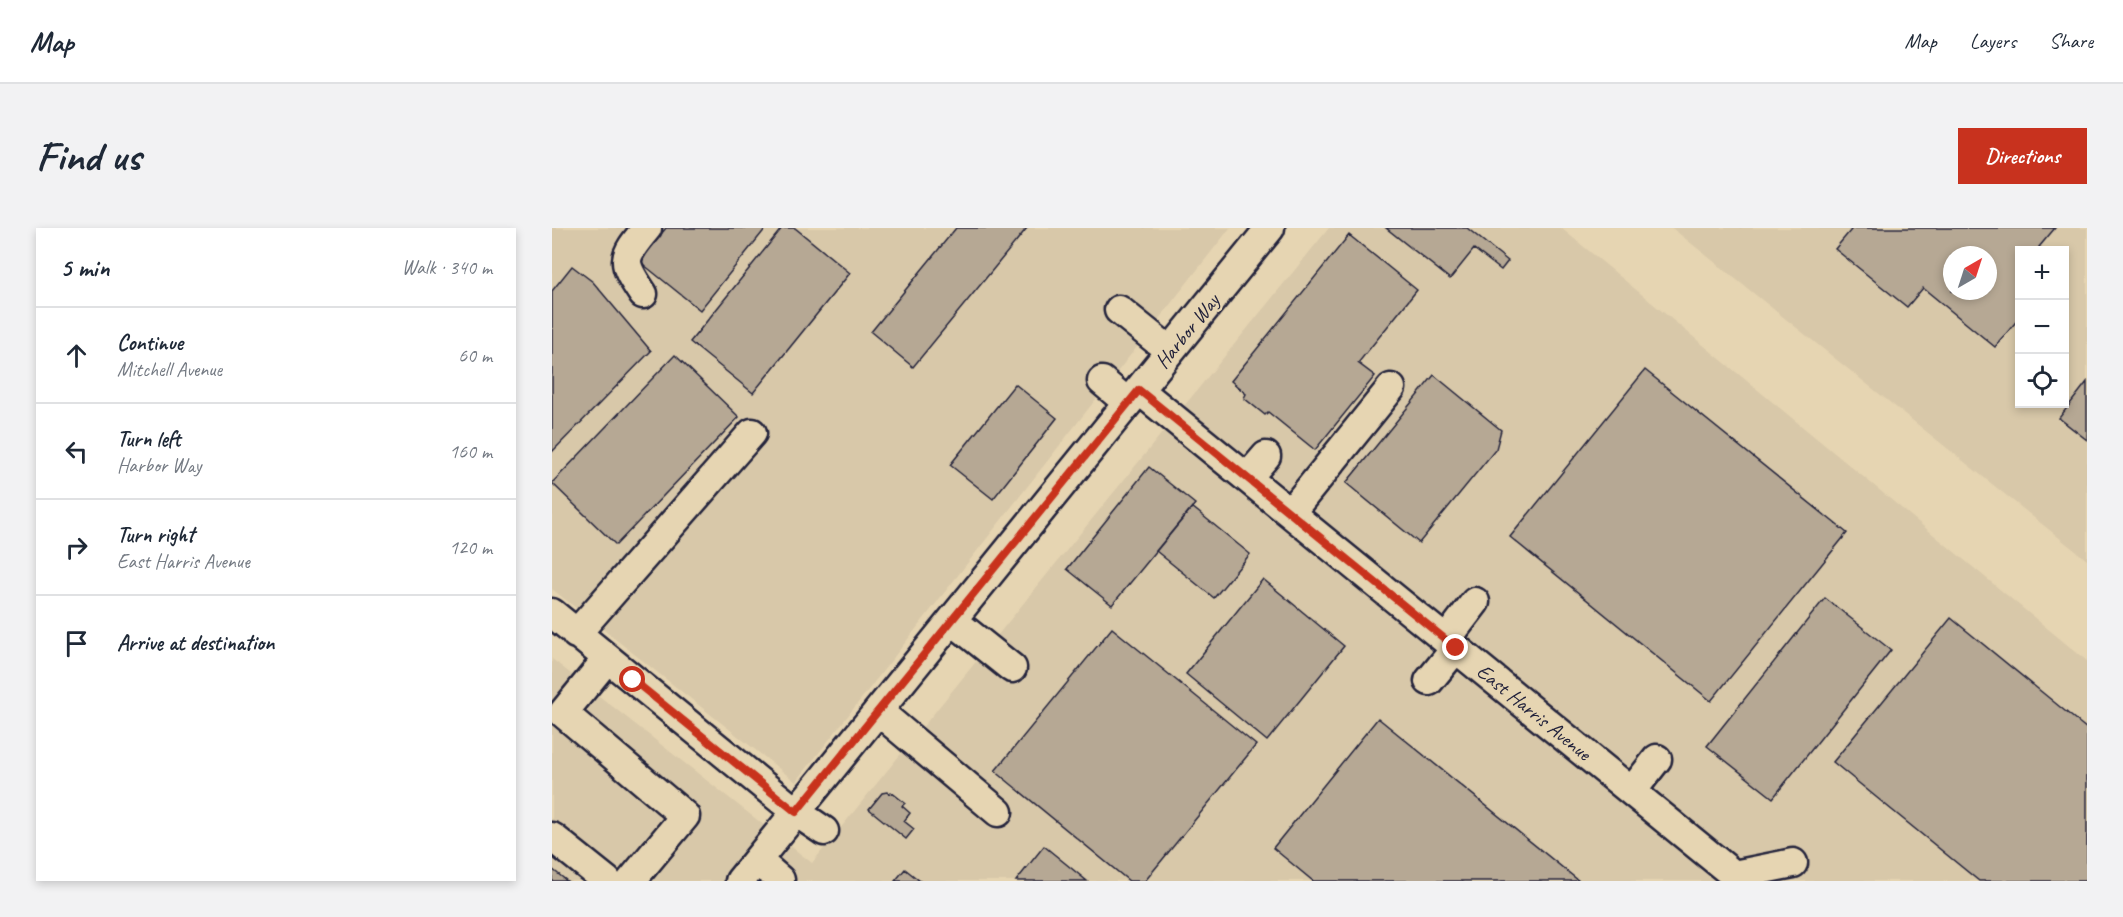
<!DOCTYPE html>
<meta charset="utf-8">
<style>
body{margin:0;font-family:Caveat,sans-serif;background:#f2f2f3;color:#1f2937}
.controls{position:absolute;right:18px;top:18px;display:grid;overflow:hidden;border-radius:0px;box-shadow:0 3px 9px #0003}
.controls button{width:54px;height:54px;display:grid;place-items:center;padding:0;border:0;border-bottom:2px solid #e0e1e3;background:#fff;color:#1f2937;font:30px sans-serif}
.compass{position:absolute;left:1391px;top:18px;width:54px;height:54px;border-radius:50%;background:#fff;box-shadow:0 3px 9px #0003;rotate:39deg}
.stop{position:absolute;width:18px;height:18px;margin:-14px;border:4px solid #c8321e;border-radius:50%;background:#fff}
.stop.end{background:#c8321e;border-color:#fff;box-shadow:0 2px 6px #0008}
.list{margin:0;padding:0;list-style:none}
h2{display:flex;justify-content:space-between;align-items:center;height:78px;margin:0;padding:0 24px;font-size:26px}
h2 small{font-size:20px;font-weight:400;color:#747a83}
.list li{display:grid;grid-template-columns:39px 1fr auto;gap:18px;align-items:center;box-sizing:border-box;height:96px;padding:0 24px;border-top:2px solid #e0e1e3}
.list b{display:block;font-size:22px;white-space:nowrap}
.list p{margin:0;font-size:20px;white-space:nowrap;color:#747a83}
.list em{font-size:20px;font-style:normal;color:#747a83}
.icon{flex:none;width:33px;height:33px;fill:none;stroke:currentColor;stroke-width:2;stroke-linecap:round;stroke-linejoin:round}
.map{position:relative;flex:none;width:1535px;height:653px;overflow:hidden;border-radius:0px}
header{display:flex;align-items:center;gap:36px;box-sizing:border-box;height:84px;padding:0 30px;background:#fff;border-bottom:2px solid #e0e1e3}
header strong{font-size:28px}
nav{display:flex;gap:33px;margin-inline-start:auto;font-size:21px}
.intro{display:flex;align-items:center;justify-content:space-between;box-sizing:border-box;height:144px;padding:0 36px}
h1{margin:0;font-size:42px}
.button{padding:15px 27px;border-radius:0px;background:#c8321e;color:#fff;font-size:21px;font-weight:700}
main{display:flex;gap:36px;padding:0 36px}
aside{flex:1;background:#fff;border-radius:0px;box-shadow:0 3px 9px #0003}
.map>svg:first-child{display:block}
</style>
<header>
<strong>Map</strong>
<nav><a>Map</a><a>Layers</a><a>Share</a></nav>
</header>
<div class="intro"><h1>Find us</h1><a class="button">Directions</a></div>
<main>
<aside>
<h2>5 min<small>Walk · 340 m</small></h2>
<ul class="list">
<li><svg class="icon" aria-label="ahead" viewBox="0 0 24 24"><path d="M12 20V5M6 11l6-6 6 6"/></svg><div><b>Continue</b><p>Mitchell Avenue</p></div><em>60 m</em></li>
<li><svg class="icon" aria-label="left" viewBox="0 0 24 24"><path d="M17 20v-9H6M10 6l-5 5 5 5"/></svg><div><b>Turn left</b><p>Harbor Way</p></div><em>160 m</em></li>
<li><svg class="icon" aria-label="right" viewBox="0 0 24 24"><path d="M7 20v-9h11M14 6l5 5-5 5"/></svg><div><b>Turn right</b><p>East Harris Avenue</p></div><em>120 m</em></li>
<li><svg class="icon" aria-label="arrive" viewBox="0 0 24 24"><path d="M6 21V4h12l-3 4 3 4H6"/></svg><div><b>Arrive at destination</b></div></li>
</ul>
</aside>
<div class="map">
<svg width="1535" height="653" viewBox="0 0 1535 653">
<rect width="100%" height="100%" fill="#e6d5b2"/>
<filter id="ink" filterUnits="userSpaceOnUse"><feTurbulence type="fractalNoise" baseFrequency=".0167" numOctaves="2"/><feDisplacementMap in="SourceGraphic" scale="12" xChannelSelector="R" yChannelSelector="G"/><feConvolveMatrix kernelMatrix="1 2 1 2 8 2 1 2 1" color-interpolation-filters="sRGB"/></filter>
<g filter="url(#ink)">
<path fill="#d8c8a9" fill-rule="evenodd" d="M0,0h678l-434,554 -244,-193z
M777,0h232l526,433v220h-1535v-222l260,204z
M1120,0h415v332zM1468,22h44v154h-44zM1400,27h36v36h-36z"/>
<path fill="#b6a894" stroke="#22223b" stroke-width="1.5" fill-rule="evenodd" d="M114,0h100l-66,82 -61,-49z
M230,0h13l55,45 -97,120 -63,-51z
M404,0h71l-114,139 -42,-35z
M834,0h81l41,33 -7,9 -27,-21 -24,30z
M1296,0h207l-16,19 4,3h-23v67l-25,30 -72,-59 -16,19 -72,-58 16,-19zM1400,27h36v36h-36z
M797,7l68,55 -59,73 17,13 -60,74 -47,-38 -3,3 -21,-17 2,-4 -15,-13z
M20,38l21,16 58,69 -99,101v-161z
M123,127l64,62 -123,128 -64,-62z
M1093,142l202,163 -136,168 -201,-164z
M882,147l67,55 -5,19 -77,94 -73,-60z
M1535,154v58l-28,-22z
M463,156l42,34 -64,81 -43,-34z
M597,239l46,37 -83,101 -45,-36z
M640,279l58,47 -36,44 -58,-47z
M711,351l81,67 -77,95 -81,-67z
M1273,370l66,52 -118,148 -66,-52z
M1399,390l136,111v152h-108l-146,-119z
M560,400l144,117 -111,136h-16l-134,-110z
M826,490l201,163h-266l-40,-33z
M335,564l2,2 2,-2 14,11 -3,3 8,7 -6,8 10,8 -8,10 -37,-30 13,-16z
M492,618l43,35h-71z
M0,641l15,12h-15z
M353,641l15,12h-25z"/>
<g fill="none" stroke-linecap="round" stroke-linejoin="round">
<defs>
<path id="minor" d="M91,66c-22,-33 -22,-35 4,-66
M567,82l51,41
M550,153l26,22
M587,162l595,485
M695,250l19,-22
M738,285l101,-125
M0,385l244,199 28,19
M400,392l60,48
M24,406l176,-201
M894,412l29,-38
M55,431l-44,54 122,103 -54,65
M877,453l27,-33
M326,483l120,101
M1080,563l25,-32
M0,609l55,44
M205,632l23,20
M1182,647l59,-12
M188,653l530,-653"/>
</defs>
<use href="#minor" stroke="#22223b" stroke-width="33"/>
<use href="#minor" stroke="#e6d5b2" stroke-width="28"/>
</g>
</g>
<g fill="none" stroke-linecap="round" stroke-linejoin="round" filter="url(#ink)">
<path stroke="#c8321e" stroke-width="8" d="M81,452l163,132 343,-422 317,258"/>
</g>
<g text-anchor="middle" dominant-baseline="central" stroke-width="4.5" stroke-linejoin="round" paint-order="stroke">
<g font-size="21" fill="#22223b" stroke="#e6d5b2">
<text transform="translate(635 103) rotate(-51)">Harbor Way</text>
<text transform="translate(982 484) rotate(39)">East Harris Avenue</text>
</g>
</g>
</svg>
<div class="controls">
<button>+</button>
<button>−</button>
<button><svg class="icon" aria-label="locate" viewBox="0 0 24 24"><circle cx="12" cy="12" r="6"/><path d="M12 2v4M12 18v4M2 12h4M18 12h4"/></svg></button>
</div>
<svg class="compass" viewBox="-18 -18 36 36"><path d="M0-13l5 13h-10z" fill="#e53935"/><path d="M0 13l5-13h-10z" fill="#747a83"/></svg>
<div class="stop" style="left:81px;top:452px"></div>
<div class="stop end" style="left:904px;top:420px"></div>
</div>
</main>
